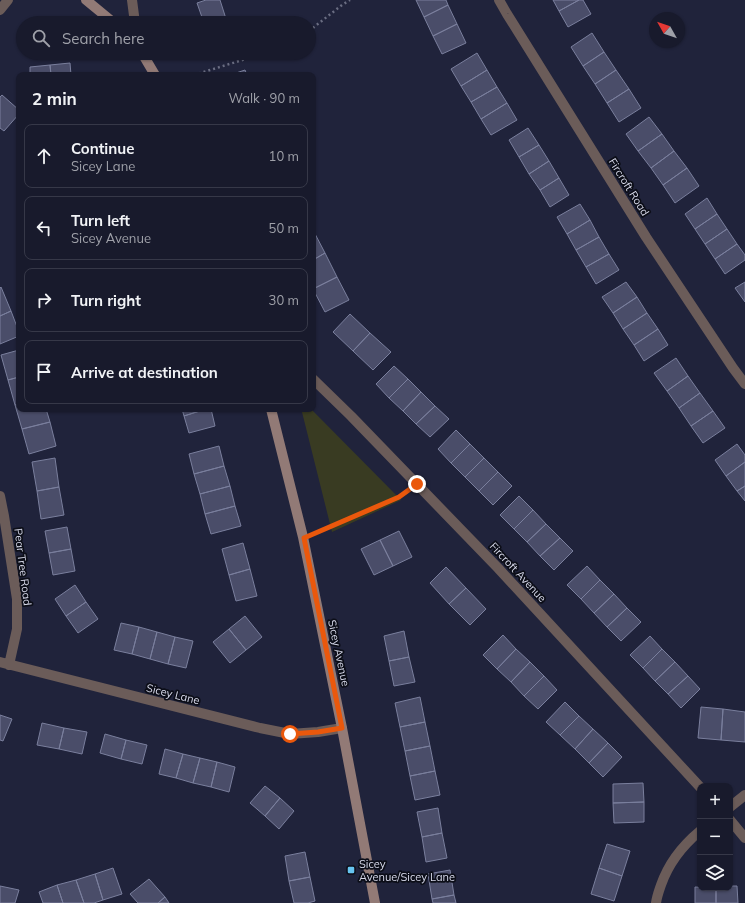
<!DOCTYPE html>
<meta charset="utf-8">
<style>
body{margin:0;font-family:Mulish,sans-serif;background:#252738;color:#f1f3f6}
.controls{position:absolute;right:12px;bottom:12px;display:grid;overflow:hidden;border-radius:8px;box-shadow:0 1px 3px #0004}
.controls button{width:36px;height:36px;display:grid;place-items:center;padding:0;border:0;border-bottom:1px solid #363848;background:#181a2c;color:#f1f3f6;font:20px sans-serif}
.compass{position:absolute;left:649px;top:12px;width:36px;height:36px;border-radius:50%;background:#181a2c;box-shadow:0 1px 3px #0004;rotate:310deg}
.stop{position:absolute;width:12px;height:12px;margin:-9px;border:3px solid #ea580c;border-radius:50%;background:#fff}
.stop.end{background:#ea580c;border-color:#fff;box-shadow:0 1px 4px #0008}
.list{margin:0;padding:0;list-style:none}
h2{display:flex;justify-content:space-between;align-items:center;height:52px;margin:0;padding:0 16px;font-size:17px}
h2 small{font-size:13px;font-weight:400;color:#9fa1a9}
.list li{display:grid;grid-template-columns:26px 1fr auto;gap:12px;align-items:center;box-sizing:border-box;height:64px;margin:0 8px 8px;padding:0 8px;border:1px solid #363848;border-radius:8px}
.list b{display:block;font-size:15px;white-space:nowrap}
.list p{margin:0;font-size:13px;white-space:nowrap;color:#9fa1a9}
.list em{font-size:13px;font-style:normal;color:#9fa1a9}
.icon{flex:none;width:22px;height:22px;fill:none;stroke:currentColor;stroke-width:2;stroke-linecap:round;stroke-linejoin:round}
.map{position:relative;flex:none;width:745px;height:903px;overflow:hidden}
.search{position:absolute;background:#181a2c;box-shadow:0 1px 3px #0004;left:16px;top:16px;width:300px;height:44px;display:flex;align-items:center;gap:10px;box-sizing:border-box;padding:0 14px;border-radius:22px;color:#9fa1a9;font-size:15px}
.panel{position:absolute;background:#181a2c;box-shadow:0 1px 3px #0004;left:16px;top:72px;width:300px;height:340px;border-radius:8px}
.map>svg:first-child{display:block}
</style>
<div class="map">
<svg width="745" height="903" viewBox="0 0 745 903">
<rect width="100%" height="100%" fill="#20233b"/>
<path fill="#393b22" d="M308,409h3l90,91 -69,32 -30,-120z"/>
<path fill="#4a4d69" stroke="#7a7f9d" d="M206,0h14l7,22 -23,1 -7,-20z
M416,0h30l2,5 -24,12z
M553,0h26l-20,11z
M579,0h4l8,14 -23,13 -9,-16z
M448,5l9,19 -24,12 -9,-19z
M457,24l9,19 -24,11 -9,-18z
M592,33l12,19 -21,14 -12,-19z
M604,52l12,18 -21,14 -12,-18z
M477,53l10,17 -26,16 -10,-17z
M70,63l1,12h-20l-1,-10z
M50,65l1,10h-21v-8z
M245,70l2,5h-17z
M487,70l10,17 -26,15 -10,-16z
M616,70l13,19 -22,14 -12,-19z
M497,87l10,16 -26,16 -10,-17z
M629,89l12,19 -22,14 -12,-19z
M2,95l17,15v4l-15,17 -4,-3v-31z
M507,103l10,17 -26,15 -10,-16z
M649,117l13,17 -24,17 -12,-17z
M528,128l11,17 -20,12 -10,-17z
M662,134l12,17 -23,17 -13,-17z
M539,145l10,16 -20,13 -10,-17z
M674,151l13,17 -24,17 -12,-17z
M549,161l10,17 -19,12 -11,-16z
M687,168l12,18 -24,17 -12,-18z
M559,178l10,17 -19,12 -10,-17z
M707,198l10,16 -22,15 -10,-15z
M580,204l10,16 -23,14 -10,-17z
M717,214l10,15 -22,15 -10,-15z
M590,220l9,17 -23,13 -9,-16z
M727,229l10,15 -22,15 -10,-15z
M313,230l12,23 -12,7z
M599,237l10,17 -23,13 -10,-17z
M737,244l8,11v5l-20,14 -10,-15z
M325,253l12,24 -24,12v-29z
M609,254l10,16 -23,14 -10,-17z
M337,277l12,23 -24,12 -12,-23z
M626,282l11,15 -24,16 -11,-16z
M745,282v20l-10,-14z
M1,287l10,24 -11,5v-28z
M637,297l10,16 -24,16 -10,-16z
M11,311l8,21v4l-19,8v-28z
M647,313l11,16 -24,16 -11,-16z
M350,314l20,19 -17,18 -20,-19z
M658,329l10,16 -24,16 -10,-16z
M370,333l21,19 -18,18 -20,-19z
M19,350v27l-11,3 -7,-25z
M676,358l12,18 -21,15 -13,-18z
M394,366l14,13 -19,19 -13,-14z
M688,376l12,17 -21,15 -12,-17z
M19,377v27l-4,1 -7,-25z
M408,379l13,13 -18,19 -14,-13z
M421,392l14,14 -19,18 -13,-13z
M700,393l13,18 -22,15 -12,-18z
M19,404v5h27l4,13 -28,7 -7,-24z
M435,406l14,13 -19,18 -14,-13z
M182,409h24l-22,7z
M206,409h5l4,17 -26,7 -5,-17z
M713,411l12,17 -22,15 -12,-17z
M50,422l6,24 -27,8 -7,-25z
M456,430l14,14 -19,19 -13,-14z
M470,444l14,14 -19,19 -14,-14z
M737,444l8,11v7l-19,14 -11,-16z
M219,446l5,20 -30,8 -5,-20z
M55,458l4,29 -22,4 -5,-29z
M484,458l14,14 -19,19 -14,-14z
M745,462v24l-8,5 -11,-15z
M224,466l6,20 -30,8 -6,-20z
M498,472l14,14 -19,19 -14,-14z
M230,486l5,20 -30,8 -5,-20z
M745,486v15l-8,-10z
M59,487l5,28 -23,4 -4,-28z
M519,496l14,14 -19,19 -14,-14z
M235,506l6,20 -30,8 -6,-20z
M533,510l13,14 -19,18 -13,-13z
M546,524l14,14 -20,18 -13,-14z
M67,527l4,22 -22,4 -4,-22z
M399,531l13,26 -19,9 -13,-26z
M560,538l13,13 -19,19 -14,-14z
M380,540l13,26 -19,9 -13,-26z
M243,543l7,26 -21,6 -7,-26z
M71,549l4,22 -22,4 -4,-22z
M587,566l13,14 -19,19 -14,-14z
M446,567l20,21 -17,16 -19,-21z
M250,569l7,27 -21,5 -7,-26z
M600,580l14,14 -20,19 -13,-14z
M75,585l11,17 -20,14 -11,-17z
M466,588l20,21 -16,16 -21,-21z
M614,594l13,14 -20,19 -13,-14z
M86,602l12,17 -20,14 -12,-17z
M627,608l14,14 -20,19 -14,-14z
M245,616l17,21 -16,13 -17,-21z
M121,623l18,4 -7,27 -18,-4z
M139,627l18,5 -7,27 -18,-5z
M229,629l17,21 -16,13 -17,-21z
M404,631l5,26 -20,4 -5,-25z
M157,632l18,5 -7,27 -18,-5z
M503,635l13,14 -19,20 -14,-14z
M650,636l12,13 -19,19 -13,-13z
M175,637l18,4 -7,27 -18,-4z
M516,649l14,13 -19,20 -14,-13z
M662,649l13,13 -20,19 -12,-13z
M409,657l6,25 -21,4 -5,-25z
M530,662l14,14 -20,20 -13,-14z
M675,662l13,14 -20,18 -13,-13z
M544,676l13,14 -19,19 -14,-13z
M688,676l12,13 -19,19 -13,-14z
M420,697l5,25 -25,5 -5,-24z
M565,702l14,14 -19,19 -14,-13z
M701,707l22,2 -2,31 -23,-2z
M723,709l22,3v30l-24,-2z
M0,715l12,4 -9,22 -3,-1z
M579,716l14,13 -18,20 -15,-14z
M425,722l5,24 -25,5 -5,-24z
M42,723l22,5 -5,21 -22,-4z
M64,728l23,4 -5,22 -23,-5z
M593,729l15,14 -19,20 -14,-14z
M105,734l21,6 -5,19 -21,-6z
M126,740l21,5 -5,19 -21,-5z
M608,743l14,14 -19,20 -14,-14z
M430,746l5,25 -25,5 -5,-25z
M165,749l18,5 -7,24 -17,-4z
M183,754l17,4 -7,25 -17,-5z
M200,758l17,4 -6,25 -18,-4z
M217,762l18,5 -6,25 -18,-5z
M435,771l5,24 -25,5 -5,-24z
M643,783l1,19 -31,1v-19z
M265,786l15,12 -15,18 -15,-13z
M280,798l14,13 -15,18 -14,-13z
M644,802v20l-30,1 -1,-20z
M438,808l4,25 -20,4 -5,-25z
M442,833l5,25 -21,4 -4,-25z
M607,844l23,7 -8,25 -23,-8z
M305,852l5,25 -21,4 -4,-25z
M113,868l9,26 -19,6 -8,-26z
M599,868l23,8 -8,25 -23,-7z
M450,870l4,25 -22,4 -4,-25z
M95,874l8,26 -9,3h-10l-8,-23z
M310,877l5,24 -7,2h-14l-5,-22z
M149,879l16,18 -7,6h-20l-8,-9z
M76,880l8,23h-21l-6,-18z
M57,885l6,18h-20l-4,-11z
M0,886l19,4 -4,13h-15z
M730,886h7l1,17h-22v-15h14z
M695,887l21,1v15h-21z
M454,895l2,8h-23l-1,-4z
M165,897l4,6h-11z"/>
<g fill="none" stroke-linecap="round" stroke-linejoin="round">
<path stroke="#6a6d82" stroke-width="2.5" stroke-dasharray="2 3" stroke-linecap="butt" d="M309,31l33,-26 8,-5
M194,75l71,-22
M319,531l80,-34 5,-3"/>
<path stroke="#6b5c59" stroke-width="10" d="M132,0l3,23
M499,0l8,14 139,223 87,131 12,16
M0,10l8,-10
M313,379l38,37 147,152 202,219
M0,496l4,20 13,83v30l-8,36
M0,662l260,66 30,6 28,-2 24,-4
M730,807l15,-12
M730,820l15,18
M656,903c1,-7 3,-12 5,-18 8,-23 21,-39 39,-54"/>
<path stroke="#927a76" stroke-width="10" d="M86,0l28,23
M142,53l13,22
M271,409l32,128 39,191 33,175"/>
</g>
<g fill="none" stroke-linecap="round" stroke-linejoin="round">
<path stroke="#ea580c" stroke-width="5" d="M290,734l28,-2 24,-4 -38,-190 95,-41 18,-13"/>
</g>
<rect fill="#67c4f0" stroke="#0c0e18" stroke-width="1.5" x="347" y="866" width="8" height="8" rx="2"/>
<g text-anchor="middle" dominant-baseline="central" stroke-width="3.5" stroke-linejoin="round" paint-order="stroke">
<g font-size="11" fill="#d8daeb" stroke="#0c0e18">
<text transform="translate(629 187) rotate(58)">Fircroft Road</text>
<text transform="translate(23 567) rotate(83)">Pear Tree Road</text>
<text transform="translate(518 572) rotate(47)">Fircroft Avenue</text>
<text transform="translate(339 653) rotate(78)">Sicey Avenue</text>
<text transform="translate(173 694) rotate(14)">Sicey Lane</text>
</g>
<g font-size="11" fill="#d8daeb" stroke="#0c0e18" text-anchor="start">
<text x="359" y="864">Sicey<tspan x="359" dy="13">Avenue/Sicey Lane</tspan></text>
</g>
</g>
</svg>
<div class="controls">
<button>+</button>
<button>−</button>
<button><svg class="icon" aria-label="layers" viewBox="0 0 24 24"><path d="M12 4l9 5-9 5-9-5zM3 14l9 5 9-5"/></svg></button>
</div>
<svg class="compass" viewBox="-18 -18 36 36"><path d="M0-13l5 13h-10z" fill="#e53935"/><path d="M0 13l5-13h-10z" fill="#9fa1a9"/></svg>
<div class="stop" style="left:290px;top:734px"></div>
<div class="stop end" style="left:417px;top:484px"></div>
<div class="search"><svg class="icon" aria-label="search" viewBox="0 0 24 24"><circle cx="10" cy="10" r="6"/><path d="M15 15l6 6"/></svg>Search here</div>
<section class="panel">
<h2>2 min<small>Walk · 90 m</small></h2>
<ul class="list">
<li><svg class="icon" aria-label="ahead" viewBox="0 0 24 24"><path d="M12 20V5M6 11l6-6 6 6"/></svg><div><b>Continue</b><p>Sicey Lane</p></div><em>10 m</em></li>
<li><svg class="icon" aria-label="left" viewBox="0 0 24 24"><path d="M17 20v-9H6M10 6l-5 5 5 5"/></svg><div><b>Turn left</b><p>Sicey Avenue</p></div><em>50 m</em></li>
<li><svg class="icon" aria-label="right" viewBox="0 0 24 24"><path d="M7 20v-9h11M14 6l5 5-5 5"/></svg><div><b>Turn right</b></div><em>30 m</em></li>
<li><svg class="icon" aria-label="arrive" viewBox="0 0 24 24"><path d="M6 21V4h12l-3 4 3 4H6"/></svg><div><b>Arrive at destination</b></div></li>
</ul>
</section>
</div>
